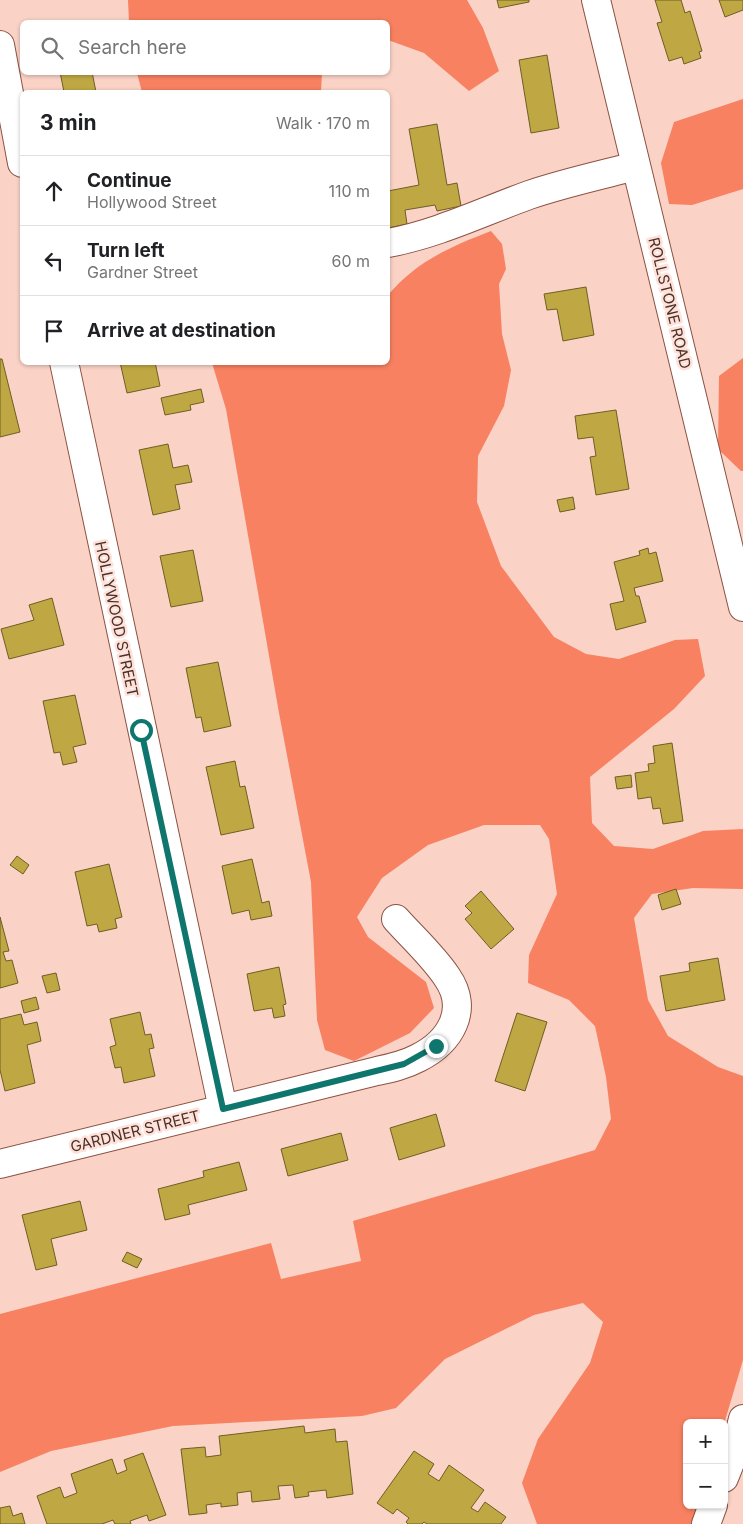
<!DOCTYPE html>
<meta charset="utf-8">
<style>
body{margin:0;font-family:Inter,sans-serif;background:#f2f2f2;color:#202124}
.controls{position:absolute;right:15px;bottom:15px;display:grid;overflow:hidden;border-radius:8px;box-shadow:0 1px 4px #0004}
.controls button{width:45px;height:45px;display:grid;place-items:center;padding:0;border:0;border-bottom:1px solid #e0e0e0;background:#fff;color:#202124;font:25px sans-serif}
.stop{position:absolute;width:15px;height:15px;margin:-11px;border:4px solid #0f766e;border-radius:50%;background:#fff}
.stop.end{background:#0f766e;border-color:#fff;box-shadow:0 1px 5px #0008}
.list{margin:0;padding:0;list-style:none}
h2{display:flex;justify-content:space-between;align-items:center;height:65px;margin:0;padding:0 20px;font-size:21px}
h2 small{font-size:16px;font-weight:400;color:#757577}
.list li{display:grid;grid-template-columns:32px 1fr auto;gap:15px;align-items:center;box-sizing:border-box;height:70px;padding:0 20px;border-top:1px solid #e0e0e0}
.list b{display:block;font-size:19px;white-space:nowrap}
.list p{margin:0;font-size:16px;white-space:nowrap;color:#757577}
.list em{font-size:16px;font-style:normal;color:#757577}
.icon{flex:none;width:28px;height:28px;fill:none;stroke:currentColor;stroke-width:2;stroke-linecap:round;stroke-linejoin:round}
.map{position:relative;flex:none;width:743px;height:1524px;overflow:hidden}
.search{position:absolute;background:#fff;box-shadow:0 1px 4px #0004;left:20px;top:20px;width:370px;height:55px;display:flex;align-items:center;gap:12px;box-sizing:border-box;padding:0 18px;border-radius:8px;color:#757577;font-size:19px}
.panel{position:absolute;background:#fff;box-shadow:0 1px 4px #0004;left:20px;top:90px;width:370px;height:275px;border-radius:8px}
.map>svg:first-child{display:block}
</style>
<div class="map">
<svg width="743" height="1524" viewBox="0 0 743 1524">
<rect width="100%" height="100%" fill="#fad2c6"/>
<path fill="#f78160" d="M128,0h339l16,28 16,43 -30,20 -45,-38 -36,-13v-18h-259z
M137,73v-1l185,1 -1,19h-179z
M743,99v90l-51,16 -23,-1 -8,-41 13,-41z
M491,231l11,13 4,25 -7,15 3,50 9,36 -7,36 -26,50 -1,46 24,64 53,71 32,17 33,5 56,-19 23,-1 7,37 -31,33 -84,68 2,46 22,23 39,3 50,-18 40,-2v60l-50,-1 -41,6 -18,24 14,82 20,36 50,31 25,9v284l-19,64 -37,-1v82h11l-7,19h-154l-15,-41 16,-44 52,-76 13,-41 -20,-19 -49,12 -89,44 -49,49 -34,8 -189,10 -122,25 -51,21v-158l271,-71 10,36 80,-18 -8,-40 242,-71 16,-31 -5,-42 -11,-51 -26,-26 -41,-17 1,-28 28,-61 -8,-55 -9,-14h-56l-56,20 -46,33 -25,39 11,20 58,45 8,26 -24,25 -56,28 -29,-11 -8,-30 -6,-138 -32,-169 -53,-304 -14,-46 176,-1v-67c29,-34 62,-48 103,-64z
M743,358v113h-2l-23,-22 1,-73z"/>
<path fill="#bfa844" stroke="#6d5f22" d="M497,0h32v2l-30,6z
M655,0h26l4,13 5,-2 12,40 -3,1 2,6 -17,6 -2,-7 -13,4 -12,-38 5,-1z
M719,0h24v10l-18,7z
M547,55l12,73 -28,5 -12,-73z
M60,72h32l4,20h-32z
M437,124l10,61 10,-2 4,23 -24,5 -2,-6 -30,5 2,14 -19,4v-37l31,-6 -10,-56z
M586,287l8,48 -31,6 -6,-32 -10,1 -3,-16z
M0,359h2l18,73 -20,5z
M120,362h35l5,24 -33,7z
M201,389l3,13 -14,3 1,5 -26,5 -4,-17z
M616,410l13,79 -33,6 -6,-38 6,-1 -3,-19 -15,2 -3,-23z
M168,444l5,24 15,-3 4,17 -17,3 5,24 -27,6 -14,-65z
M573,497l2,12 -15,3 -3,-12z
M648,548l1,6 7,-2 7,29 -29,7 2,8h3l7,26 -30,8 -6,-26 14,-3 -10,-39 26,-7 -1,-4z
M193,550l10,51 -32,6 -11,-51z
M52,598l12,47 -55,14 -8,-30 33,-9 -5,-15z
M218,662l13,64 -27,6 -3,-15 -5,1 -10,-50z
M75,695l11,49 -13,3 4,15 -14,3 -3,-13 -6,1 -11,-52z
M672,743l11,78 -20,3 -3,-16 -7,1 -2,-12 -13,2 -3,-26 14,-2 -1,-7 7,-1 -2,-17z
M235,761l5,26 5,-1 9,42 -33,7 -15,-68z
M631,775l1,12 -15,2 -2,-12z
M17,856l12,9 -6,9 -13,-9z
M252,859l10,44 7,-2 3,15 -21,4 -2,-10 -17,4 -10,-48z
M109,864l13,53 -7,2 2,9 -18,4 -2,-8 -10,2 -12,-54z
M676,889l5,15 -19,6 -4,-15z
M481,891l33,38 -23,20 -26,-30 7,-6 -7,-7z
M0,917l9,34 -6,1 3,9 6,-1 6,23 -18,5z
M718,958l7,42 -59,11 -6,-35 30,-5 -1,-8z
M279,967l7,37 -3,1 2,11 -11,2 -2,-10 -18,3 -7,-37z
M56,973l4,17 -13,3 -5,-17z
M36,997l3,12 -15,4 -3,-12z
M140,1012l5,23 6,-1 3,14 -5,1 6,27 -31,7 -3,-16 -6,1 -5,-21 6,-2 -6,-26z
M517,1013l30,9 -22,69 -30,-10z
M21,1014l3,11 13,-3 4,19 -14,4 8,38 -30,8 -5,-21v-51z
M436,1114l9,32 -46,14 -9,-32z
M341,1133l7,27 -60,16 -7,-27z
M239,1162l8,28 -59,15 2,9 -25,6 -7,-31 46,-12 -1,-6z
M80,1201l7,29 -36,9 6,26 -21,5 -14,-55z
M127,1252l15,7 -5,9 -15,-7z
M304,1426l1,7 30,-4 1,13 11,-1 6,53 -26,4 -1,-8 -18,2 1,4 -14,2 -2,-13 -15,1 2,13 -28,3 -1,-11 -14,2 1,12 -17,2v-4l-15,2 1,8 -18,2 -8,-66 24,-2 1,10 15,-2 -2,-19z
M414,1451l20,13 -6,10 11,7 10,-16 35,25 -13,18 7,4 7,-10 21,15 -5,7h-74l-3,-2 -2,2h-14l-2,-2 3,-4 -12,-9 -4,5 -16,-11z
M143,1453l23,62 -17,6 -2,-6 -17,6 1,3h-16l-2,-4 -11,4h-55l-10,-28 23,-9 4,11 13,-5 -6,-19 41,-15 5,15 10,-4 -3,-10z
M10,1506l3,10 9,-3 3,11h-25v-16z"/>
<g fill="none" stroke-linecap="round" stroke-linejoin="round">
<defs>
<path id="minor" d="M596,0l147,607
M0,45l22,118
M388,243c49,-9 94,-31 141,-48 35,-12 72,-20 107,-29
M64,362l159,747
M0,1164l377,-93c14,-3 28,-6 41,-13 32,-16 52,-48 29,-81 -14,-21 -34,-39 -51,-58
M724,1478l11,-28 8,-31
M706,1524l7,-19"/>
</defs>
<use href="#minor" stroke="#8b5242" stroke-width="30"/>
<use href="#minor" stroke="#fff" stroke-width="28"/>
</g>
<g fill="none" stroke-linecap="round" stroke-linejoin="round">
<path stroke="#0f766e" stroke-width="6" d="M141,730l82,379 181,-45 32,-18"/>
</g>
<g text-anchor="middle" dominant-baseline="central" stroke-width="5" stroke-linejoin="round" paint-order="stroke">
<g font-size="15" fill="#4b3029" stroke="#fee2da">
<text transform="translate(670 303) rotate(76)">ROLLSTONE ROAD</text>
<text transform="translate(117 619) rotate(78)">HOLLYWOOD STREET</text>
<text transform="translate(135 1131) rotate(-14)">GARDNER STREET</text>
</g>
</g>
</svg>
<div class="controls">
<button>+</button>
<button>−</button>
</div>
<div class="stop" style="left:141px;top:730px"></div>
<div class="stop end" style="left:436px;top:1046px"></div>
<div class="search"><svg class="icon" aria-label="search" viewBox="0 0 24 24"><circle cx="10" cy="10" r="6"/><path d="M15 15l6 6"/></svg>Search here</div>
<section class="panel">
<h2>3 min<small>Walk · 170 m</small></h2>
<ul class="list">
<li><svg class="icon" aria-label="ahead" viewBox="0 0 24 24"><path d="M12 20V5M6 11l6-6 6 6"/></svg><div><b>Continue</b><p>Hollywood Street</p></div><em>110 m</em></li>
<li><svg class="icon" aria-label="left" viewBox="0 0 24 24"><path d="M17 20v-9H6M10 6l-5 5 5 5"/></svg><div><b>Turn left</b><p>Gardner Street</p></div><em>60 m</em></li>
<li><svg class="icon" aria-label="arrive" viewBox="0 0 24 24"><path d="M6 21V4h12l-3 4 3 4H6"/></svg><div><b>Arrive at destination</b></div></li>
</ul>
</section>
</div>
